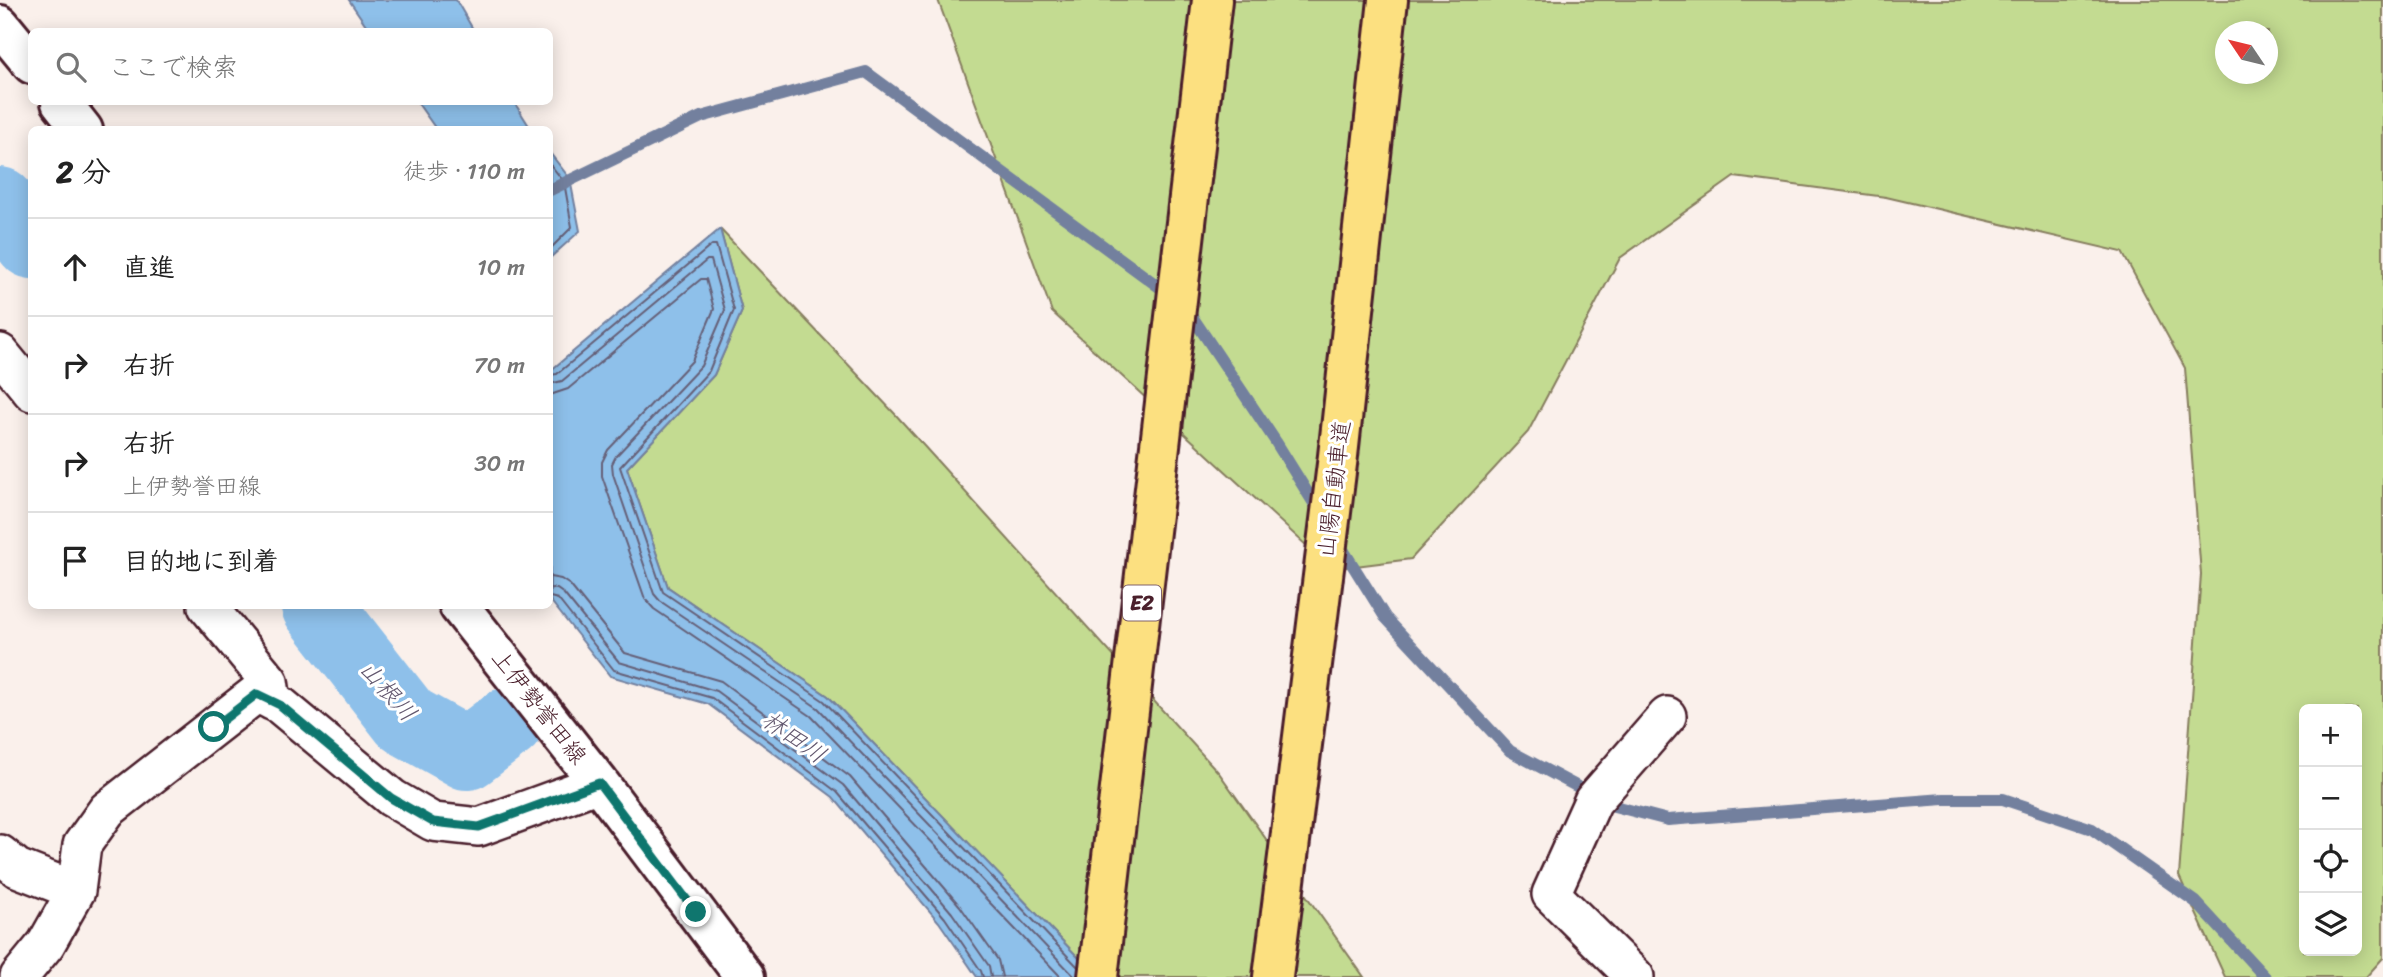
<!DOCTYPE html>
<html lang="ja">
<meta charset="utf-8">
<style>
body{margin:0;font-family:Sriracha,"Klee One",sans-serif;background:#f6f6f6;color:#222}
.controls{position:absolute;right:21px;bottom:21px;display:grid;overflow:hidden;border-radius:10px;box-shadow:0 4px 18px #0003}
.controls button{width:63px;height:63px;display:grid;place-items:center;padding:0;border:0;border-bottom:2px solid #e0e0e0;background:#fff;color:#222;font:35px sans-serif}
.compass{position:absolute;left:2215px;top:21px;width:63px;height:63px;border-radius:50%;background:#fff;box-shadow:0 4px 18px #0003;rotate:305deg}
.stop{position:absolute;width:21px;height:21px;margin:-16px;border:5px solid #0f766e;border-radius:50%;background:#fff}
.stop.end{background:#0f766e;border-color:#fff;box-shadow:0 2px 7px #0008}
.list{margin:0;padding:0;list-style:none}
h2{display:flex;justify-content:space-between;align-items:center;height:91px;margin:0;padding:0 28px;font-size:30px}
h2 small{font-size:23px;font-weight:400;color:#767676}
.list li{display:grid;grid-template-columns:46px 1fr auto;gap:21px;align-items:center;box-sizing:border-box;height:98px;padding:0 28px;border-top:2px solid #e0e0e0}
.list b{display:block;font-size:26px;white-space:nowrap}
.list p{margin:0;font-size:23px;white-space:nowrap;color:#767676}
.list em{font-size:23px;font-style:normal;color:#767676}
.icon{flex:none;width:38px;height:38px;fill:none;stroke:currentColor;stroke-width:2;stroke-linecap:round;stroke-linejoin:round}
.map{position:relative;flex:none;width:2383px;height:977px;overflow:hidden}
.search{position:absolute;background:#fff;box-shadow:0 4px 18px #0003;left:28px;top:28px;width:525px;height:77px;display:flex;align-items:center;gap:18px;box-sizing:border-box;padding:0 24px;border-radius:10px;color:#767676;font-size:26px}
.panel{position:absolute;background:#fff;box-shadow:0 4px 18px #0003;left:28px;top:126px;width:525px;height:483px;border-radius:10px}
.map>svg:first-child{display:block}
</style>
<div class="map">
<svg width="2383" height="977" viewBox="0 0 2383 977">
<rect width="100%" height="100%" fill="#faf0eb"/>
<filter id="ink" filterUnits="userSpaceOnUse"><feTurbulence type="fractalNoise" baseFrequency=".0143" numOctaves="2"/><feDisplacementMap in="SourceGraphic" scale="14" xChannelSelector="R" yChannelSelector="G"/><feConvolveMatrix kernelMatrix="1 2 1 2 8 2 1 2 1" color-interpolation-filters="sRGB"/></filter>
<g filter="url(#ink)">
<path fill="#c3db91" stroke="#867d5e" stroke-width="2" fill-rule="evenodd" d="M938,0h1445v958l-17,19h-141l-46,-101 22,-302 -16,-206 -63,-116 -236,-55 -152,-20 -114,81 -92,174 -117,127 -79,10 -280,-257zM2226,32h42v42h-42zM2304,709h53v242h-53z
M720,229l175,185 324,359 145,204h-267l-269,-281 -160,-109 -41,-119 87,-93 28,-64z"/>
<path fill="#8ec0ea" stroke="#73809e" stroke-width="2" d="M349,0h107l18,31h-104z
M417,102h97l17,27h-95z
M550,153l20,26 10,52 -30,27z
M720,229l22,82 -28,64 -87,93 41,119 160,109 269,281h-120l-38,-55 -106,-125 -125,-93 -98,-28 -60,-76v-229z"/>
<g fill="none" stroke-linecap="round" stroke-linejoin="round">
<path stroke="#655f77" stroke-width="2" d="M550,164l14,18 8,45 -22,22
M550,375l7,-1 155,-129h4l18,65 -25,61 -89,96 43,125 161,109 254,266
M550,384l12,-3 145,-121h4l14,50 -24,56 -85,90 -4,8 1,10 41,120 6,7 158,107 257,269
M550,395l18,-6 133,-110h5l8,30 -22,52 -84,89 -6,12v14l43,123 9,10 157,107 250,261
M550,577l11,2 9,6 55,68 96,28 129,96 110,129 38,54 4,17
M550,588l7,1 7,5 55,68 97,29 127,94 109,128 37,53 2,11
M550,597l8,2 56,71 98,28 125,94 108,126 36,53 2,6"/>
<path stroke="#73809e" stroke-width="12" d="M550,190l151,-73 165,-45 304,223
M1185,306l91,136 44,71
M1337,540l48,77 125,134 104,55 54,14 276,-21h59l89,30 104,73 69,75"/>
<path stroke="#8ec0ea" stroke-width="72" d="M0,203l32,40
M317,606l89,114 61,34 41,-31"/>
<defs>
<path id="street" d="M0,353l32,39
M207,606l62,75 3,20
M0,854l17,14 59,23
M19,977l27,-33 30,-53 6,-46 25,-35 150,-117 23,12 112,93 41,24 46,5 120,-44
M1635,977l-84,-83 42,-93 74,-85"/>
<path id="secondary" d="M0,25l32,39
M61,102l22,28
M459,606l140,177 146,194"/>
<path id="highway" d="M1098,977l114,-977
M1273,977l65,-521 50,-456"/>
</defs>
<use href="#street" stroke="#4a1f2b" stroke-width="42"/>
<use href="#secondary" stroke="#4a1f2b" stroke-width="44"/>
<use href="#highway" stroke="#4a1f2b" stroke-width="44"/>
<use href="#street" stroke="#fff" stroke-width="37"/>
<use href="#secondary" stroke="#fff" stroke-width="38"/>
<use href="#highway" stroke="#fce080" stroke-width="38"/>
</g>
</g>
<g fill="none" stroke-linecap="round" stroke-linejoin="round" filter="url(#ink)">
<path stroke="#0f766e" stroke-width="9" d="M214,727l43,-33 23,11 111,93 42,24 46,5 120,-44 97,129"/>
</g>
<g text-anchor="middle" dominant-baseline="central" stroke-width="6" stroke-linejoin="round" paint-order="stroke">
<rect fill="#fff" stroke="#80626b" stroke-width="2" x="1123" y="585.5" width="38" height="35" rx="5"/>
<g font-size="21" font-weight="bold" fill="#4a1f2b">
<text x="1142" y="603">E2</text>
</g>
<g font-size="23" fill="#4a1f2b" stroke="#fff">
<text transform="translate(1334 489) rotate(-83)">山陽自動車道</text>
<text transform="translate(539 707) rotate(52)">上伊勢誉田線</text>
</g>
<g font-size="24" font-style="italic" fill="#62576e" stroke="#fff">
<text transform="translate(388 691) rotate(48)">山根川</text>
<text transform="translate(794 737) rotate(35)">林田川</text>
</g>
</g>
</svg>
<div class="controls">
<button>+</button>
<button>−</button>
<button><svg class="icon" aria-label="locate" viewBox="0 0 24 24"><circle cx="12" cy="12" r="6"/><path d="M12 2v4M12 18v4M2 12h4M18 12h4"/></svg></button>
<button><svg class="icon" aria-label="layers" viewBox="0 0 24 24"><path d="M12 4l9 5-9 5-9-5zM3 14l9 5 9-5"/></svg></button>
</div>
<svg class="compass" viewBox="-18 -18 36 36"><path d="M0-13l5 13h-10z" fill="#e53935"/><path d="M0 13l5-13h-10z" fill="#767676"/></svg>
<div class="stop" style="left:214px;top:727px"></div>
<div class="stop end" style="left:696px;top:912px"></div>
<div class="search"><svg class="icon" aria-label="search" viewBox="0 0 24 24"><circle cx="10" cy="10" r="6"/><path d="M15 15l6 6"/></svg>ここで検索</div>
<section class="panel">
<h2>2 分<small>徒歩 · 110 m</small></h2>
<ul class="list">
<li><svg class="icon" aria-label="ahead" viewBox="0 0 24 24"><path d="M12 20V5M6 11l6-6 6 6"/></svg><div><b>直進</b></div><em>10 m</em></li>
<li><svg class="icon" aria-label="right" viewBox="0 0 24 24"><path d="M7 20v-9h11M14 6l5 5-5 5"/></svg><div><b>右折</b></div><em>70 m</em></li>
<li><svg class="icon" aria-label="right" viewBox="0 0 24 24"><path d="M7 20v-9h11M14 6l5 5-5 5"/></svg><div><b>右折</b><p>上伊勢誉田線</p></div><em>30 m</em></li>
<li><svg class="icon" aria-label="arrive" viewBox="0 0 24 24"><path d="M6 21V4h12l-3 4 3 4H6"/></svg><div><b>目的地に到着</b></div></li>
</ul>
</section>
</div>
